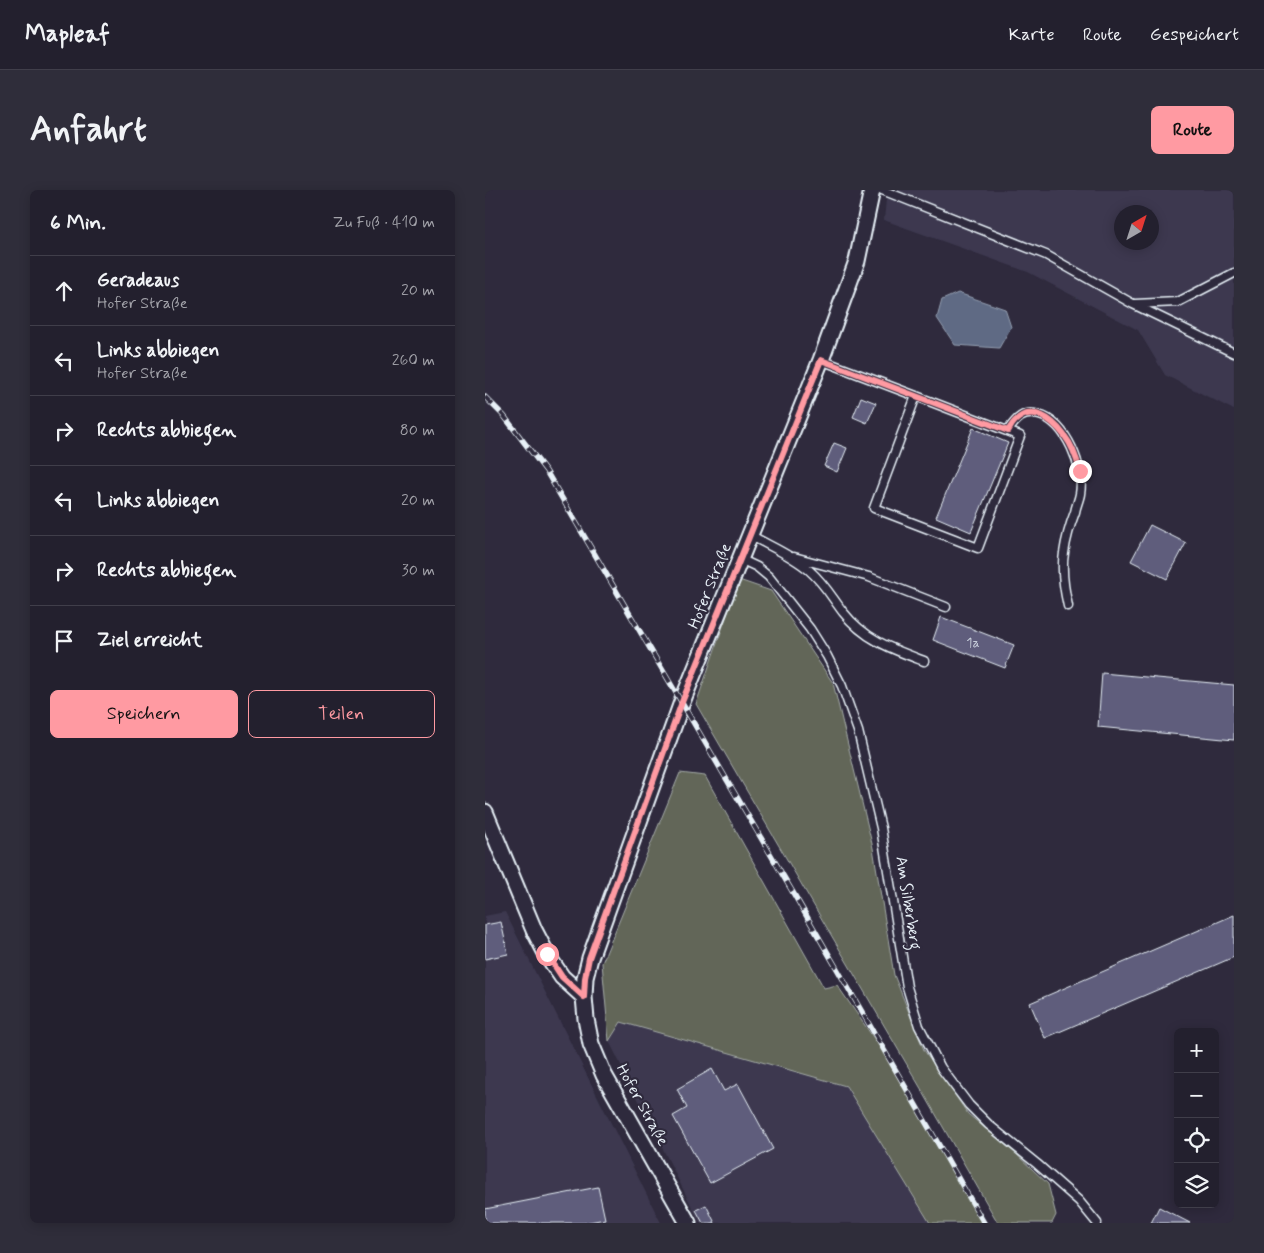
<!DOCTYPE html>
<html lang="de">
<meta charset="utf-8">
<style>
body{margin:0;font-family:Mynerve,sans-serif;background:#2f2d3a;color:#f1f3f6}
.controls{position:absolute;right:15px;bottom:15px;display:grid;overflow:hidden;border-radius:8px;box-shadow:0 2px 12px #0003}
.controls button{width:45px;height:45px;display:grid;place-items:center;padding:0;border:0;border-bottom:1px solid #403e4a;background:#23202e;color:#f1f3f6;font:25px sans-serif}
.compass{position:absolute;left:629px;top:15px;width:45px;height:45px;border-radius:50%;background:#23202e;box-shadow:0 2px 12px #0003;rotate:39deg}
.stop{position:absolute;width:15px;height:15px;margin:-11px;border:4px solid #ff9aa2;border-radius:50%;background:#fff}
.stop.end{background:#ff9aa2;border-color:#fff;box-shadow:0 1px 5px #0008}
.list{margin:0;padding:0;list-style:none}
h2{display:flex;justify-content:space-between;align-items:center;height:65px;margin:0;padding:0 20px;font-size:21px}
h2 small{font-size:16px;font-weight:400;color:#a3a3aa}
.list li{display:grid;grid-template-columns:32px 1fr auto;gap:15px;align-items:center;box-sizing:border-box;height:70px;padding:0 20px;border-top:1px solid #403e4a}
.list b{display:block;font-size:19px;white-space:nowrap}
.list p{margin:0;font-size:16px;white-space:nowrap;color:#a3a3aa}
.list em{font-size:16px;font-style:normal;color:#a3a3aa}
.actions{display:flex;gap:10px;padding:15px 20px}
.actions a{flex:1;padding:11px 0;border:1px solid #ff9aa2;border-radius:8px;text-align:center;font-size:18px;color:#ff9aa2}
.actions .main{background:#ff9aa2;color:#111}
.icon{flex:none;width:28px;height:28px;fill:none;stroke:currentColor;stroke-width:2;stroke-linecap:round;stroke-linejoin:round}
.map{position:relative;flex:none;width:749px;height:1033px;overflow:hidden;border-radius:8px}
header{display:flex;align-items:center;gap:30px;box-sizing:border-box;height:70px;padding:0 25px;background:#23202e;border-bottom:1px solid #403e4a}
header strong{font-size:24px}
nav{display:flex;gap:28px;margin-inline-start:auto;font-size:18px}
.intro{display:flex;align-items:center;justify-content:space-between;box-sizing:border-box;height:120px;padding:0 30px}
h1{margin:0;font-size:35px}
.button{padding:12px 22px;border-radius:8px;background:#ff9aa2;color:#111;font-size:18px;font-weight:700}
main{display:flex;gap:30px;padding:0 30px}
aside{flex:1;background:#23202e;border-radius:8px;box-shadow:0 2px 12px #0003}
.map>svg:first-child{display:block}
</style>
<header>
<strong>Mapleaf</strong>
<nav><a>Karte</a><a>Route</a><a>Gespeichert</a></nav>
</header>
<div class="intro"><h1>Anfahrt</h1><a class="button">Route</a></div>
<main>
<aside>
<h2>6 Min.<small>Zu Fuß · 410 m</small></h2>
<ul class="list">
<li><svg class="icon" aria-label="ahead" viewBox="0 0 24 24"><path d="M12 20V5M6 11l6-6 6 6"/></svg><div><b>Geradeaus</b><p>Hofer Straße</p></div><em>20 m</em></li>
<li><svg class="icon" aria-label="left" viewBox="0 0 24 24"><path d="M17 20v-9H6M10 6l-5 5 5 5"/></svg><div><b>Links abbiegen</b><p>Hofer Straße</p></div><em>260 m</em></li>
<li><svg class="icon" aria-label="right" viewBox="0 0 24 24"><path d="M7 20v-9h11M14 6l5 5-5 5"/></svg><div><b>Rechts abbiegen</b></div><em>80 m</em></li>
<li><svg class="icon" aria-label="left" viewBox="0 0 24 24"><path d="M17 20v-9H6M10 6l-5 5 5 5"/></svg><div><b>Links abbiegen</b></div><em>20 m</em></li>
<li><svg class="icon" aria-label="right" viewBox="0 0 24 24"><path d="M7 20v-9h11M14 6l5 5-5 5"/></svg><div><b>Rechts abbiegen</b></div><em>30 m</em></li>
<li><svg class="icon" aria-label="arrive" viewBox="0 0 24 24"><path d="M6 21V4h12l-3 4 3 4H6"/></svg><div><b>Ziel erreicht</b></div></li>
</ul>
<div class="actions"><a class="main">Speichern</a><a>Teilen</a></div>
</aside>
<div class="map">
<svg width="749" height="1033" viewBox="0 0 749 1033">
<rect width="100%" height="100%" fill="#2f2a3d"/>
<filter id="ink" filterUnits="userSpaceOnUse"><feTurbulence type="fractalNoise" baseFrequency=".02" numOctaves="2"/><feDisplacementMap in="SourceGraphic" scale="10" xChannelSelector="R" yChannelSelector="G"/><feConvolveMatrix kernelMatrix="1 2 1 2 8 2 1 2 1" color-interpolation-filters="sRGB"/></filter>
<g filter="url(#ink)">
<path fill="#3d3950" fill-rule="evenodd" d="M402,0h347v220l-69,-35 -27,-45 -110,-58 -144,-52zM636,22h30v30h-30z
M20,722l156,311h-176v-307z
M136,832l225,64 84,137h-230l-91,-182z"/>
<path fill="#626658" stroke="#a5aca8" d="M254,390l32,11 62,92 40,165 21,127 30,75 44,64 48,40 32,30 8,31 -4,8h-54l-75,-131 -227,-388z
M195,583l25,3 119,212 13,-3 54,78 93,160h-54l-84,-137 -225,-64 -12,19 -7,-78z"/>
<path fill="#5e6a84" stroke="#95a0b2" d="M473,103l47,16 6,18 -12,21 -44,-3 -18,-27 5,-18z"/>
<path fill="#5f5d7b" stroke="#e8f1f8" d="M376,207l15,6 -9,20 -14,-6z
M488,238l35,15 -37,89 -35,-15z
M349,253l13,5 -10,24 -13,-6z
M665,335l36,18 -19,36 -36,-18z
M456,427l73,28 -9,23 -72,-28z
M617,483l132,12v55l-136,-13z
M749,725v42l-189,81 -15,-35z
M16,732l7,32 -23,5v-34z
M227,879l12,22 14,-7 35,65 -63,34 -37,-67 14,-8 -10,-19z
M113,997l7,32 -21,4h-99v-14z
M221,1015l9,18h-12l-7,-13z
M674,1017l31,16h-39z"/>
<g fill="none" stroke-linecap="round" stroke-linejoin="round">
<defs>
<path id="lane" d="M397,0l164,65 87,49 101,49
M650,114l43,-2 56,-29
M336,170l95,36 -42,112 104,40 42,-112 -104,-40
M523,241c8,-12 16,-21 31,-16 27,7 46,53 41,79 -1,6 -4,12 -5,18 -5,13 -9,27 -11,41 -3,18 0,36 4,53
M265,345c19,11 42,20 59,35 15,13 22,26 34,42 22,28 49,37 81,49
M309,367l75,20 77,30
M255,369l17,8 12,10 41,52 17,27 15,30 16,45 23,97 26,159 12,39 22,42 28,37 20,20 48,39 42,37 18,22"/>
<path id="street" d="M0,622l49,118 13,25 15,22 22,20
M203,1033l-84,-148 -13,-31 -5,-25 -2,-22 1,-19 5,-20 92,-256 139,-342 36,-99 15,-71"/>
</defs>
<use href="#lane" stroke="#e8f1f8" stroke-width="11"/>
<use href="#street" stroke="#e8f1f8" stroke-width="19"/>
<use href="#lane" stroke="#2f2a3d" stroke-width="8"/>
<use href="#street" stroke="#2f2a3d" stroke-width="15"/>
<defs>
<path id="rail" d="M0,207l19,19 42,55 249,425 189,327"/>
</defs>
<use href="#rail" stroke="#e8f1f8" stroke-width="5.5"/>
<use href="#rail" stroke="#2f2a3d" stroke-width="4" stroke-dasharray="11" stroke-linecap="butt"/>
</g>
</g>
<g fill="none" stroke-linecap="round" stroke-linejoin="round" filter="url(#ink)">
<path stroke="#ff9aa2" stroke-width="6" d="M62,764l15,23 22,20 1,-19 4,-20 93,-256 139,-342 187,71c2,-3 4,-7 7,-10 17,-17 37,-2 49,14 8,10 13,24 16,36"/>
</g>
<g text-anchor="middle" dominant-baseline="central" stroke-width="4.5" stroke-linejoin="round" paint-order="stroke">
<g font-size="14" fill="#c6ccd9">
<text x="488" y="453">1a</text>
</g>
<g font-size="16" fill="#e8f1f8" stroke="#2f2a3d">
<text transform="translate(225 396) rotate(-68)">Hofer Straße</text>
<text transform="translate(423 713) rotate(81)">Am Silberberg</text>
<text transform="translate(157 915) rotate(61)">Hofer Straße</text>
</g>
</g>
</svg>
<div class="controls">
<button>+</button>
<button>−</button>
<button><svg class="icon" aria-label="locate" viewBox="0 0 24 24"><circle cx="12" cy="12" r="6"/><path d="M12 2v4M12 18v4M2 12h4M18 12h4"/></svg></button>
<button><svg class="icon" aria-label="layers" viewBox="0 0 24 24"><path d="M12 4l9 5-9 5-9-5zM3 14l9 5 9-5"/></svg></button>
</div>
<svg class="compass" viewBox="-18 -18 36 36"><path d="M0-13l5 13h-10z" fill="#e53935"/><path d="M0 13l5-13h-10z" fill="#a3a3aa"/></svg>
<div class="stop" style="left:62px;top:764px"></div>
<div class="stop end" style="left:595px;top:281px"></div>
</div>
</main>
